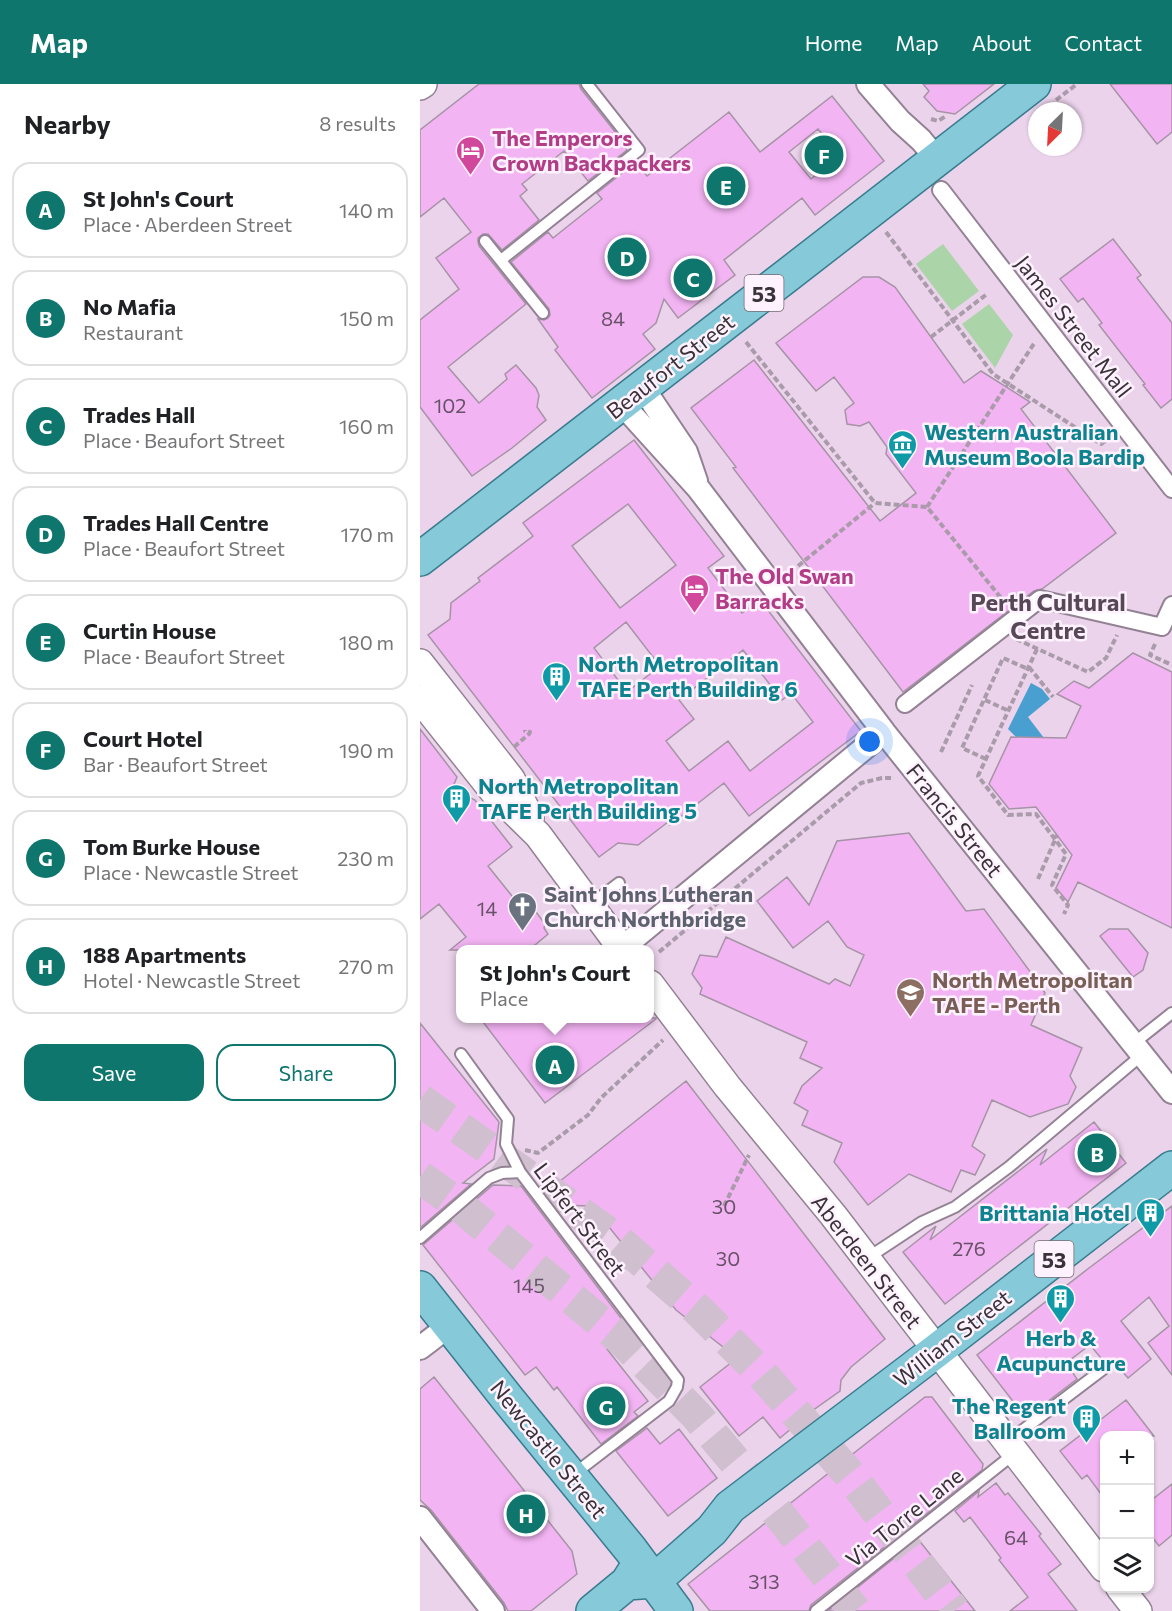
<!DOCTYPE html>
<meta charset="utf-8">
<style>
body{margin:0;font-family:Commissioner,sans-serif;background:#f6f6f6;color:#202124}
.controls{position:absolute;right:18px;bottom:18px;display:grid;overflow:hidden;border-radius:12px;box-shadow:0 2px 4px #0004}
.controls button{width:54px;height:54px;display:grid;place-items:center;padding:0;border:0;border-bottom:2px solid #e0e0e0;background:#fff;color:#202124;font:30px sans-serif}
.compass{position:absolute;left:608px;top:18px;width:54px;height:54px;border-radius:50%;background:#fff;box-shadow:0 2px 4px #0004;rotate:204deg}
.you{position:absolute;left:450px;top:658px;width:21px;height:21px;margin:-15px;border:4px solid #fff;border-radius:50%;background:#1a73e8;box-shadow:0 0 0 9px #1a73e833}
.badge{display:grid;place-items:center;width:39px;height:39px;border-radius:50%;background:#0f766e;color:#fff;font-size:20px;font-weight:700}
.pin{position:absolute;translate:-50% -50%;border:3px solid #fff;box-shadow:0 2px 6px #0006}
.popup{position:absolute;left:36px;top:861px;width:198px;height:78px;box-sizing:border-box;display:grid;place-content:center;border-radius:12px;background:#fff;filter:drop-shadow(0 2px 4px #0005);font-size:20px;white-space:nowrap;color:#757577}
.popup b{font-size:22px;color:#202124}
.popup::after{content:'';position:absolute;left:50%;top:100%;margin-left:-12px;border:12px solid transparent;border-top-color:#fff}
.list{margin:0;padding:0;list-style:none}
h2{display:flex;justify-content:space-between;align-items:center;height:78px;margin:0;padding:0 24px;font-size:26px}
h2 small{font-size:20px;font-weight:400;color:#757577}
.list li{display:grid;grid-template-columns:39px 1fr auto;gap:18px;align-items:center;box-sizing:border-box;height:96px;margin:0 12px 12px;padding:0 12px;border:2px solid #e0e0e0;border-radius:18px}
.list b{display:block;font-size:22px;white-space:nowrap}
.list p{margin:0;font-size:20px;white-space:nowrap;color:#757577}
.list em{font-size:20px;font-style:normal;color:#757577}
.actions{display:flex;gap:12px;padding:18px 24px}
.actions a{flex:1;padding:14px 0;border:2px solid #0f766e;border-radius:18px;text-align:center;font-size:21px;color:#0f766e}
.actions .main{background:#0f766e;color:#fff}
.icon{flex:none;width:33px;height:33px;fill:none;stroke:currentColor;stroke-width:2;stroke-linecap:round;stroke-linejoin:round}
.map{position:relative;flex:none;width:752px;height:1527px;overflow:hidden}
header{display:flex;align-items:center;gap:36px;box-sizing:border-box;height:84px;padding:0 30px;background:#0f766e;color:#fff}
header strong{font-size:28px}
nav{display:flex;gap:33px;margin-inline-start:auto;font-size:21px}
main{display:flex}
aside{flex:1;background:#fff}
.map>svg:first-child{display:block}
</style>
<header>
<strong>Map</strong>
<nav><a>Home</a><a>Map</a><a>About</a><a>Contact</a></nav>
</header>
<main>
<aside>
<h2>Nearby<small>8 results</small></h2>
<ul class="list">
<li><span class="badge">A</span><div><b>St John's Court</b><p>Place · Aberdeen Street</p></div><em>140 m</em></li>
<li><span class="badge">B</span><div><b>No Mafia</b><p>Restaurant</p></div><em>150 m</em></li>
<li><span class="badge">C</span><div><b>Trades Hall</b><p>Place · Beaufort Street</p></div><em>160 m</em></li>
<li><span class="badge">D</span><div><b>Trades Hall Centre</b><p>Place · Beaufort Street</p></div><em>170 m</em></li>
<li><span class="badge">E</span><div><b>Curtin House</b><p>Place · Beaufort Street</p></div><em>180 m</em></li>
<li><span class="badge">F</span><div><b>Court Hotel</b><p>Bar · Beaufort Street</p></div><em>190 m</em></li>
<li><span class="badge">G</span><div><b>Tom Burke House</b><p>Place · Newcastle Street</p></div><em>230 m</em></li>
<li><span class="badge">H</span><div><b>188 Apartments</b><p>Hotel · Newcastle Street</p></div><em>270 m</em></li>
</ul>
<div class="actions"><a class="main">Save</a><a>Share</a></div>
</aside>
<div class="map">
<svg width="752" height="1527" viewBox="0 0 752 1527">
<rect width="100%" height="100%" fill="#f5e2f5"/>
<path fill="#ebd3eb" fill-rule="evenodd" d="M0,0h752v1527h-752zM617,27h36v36h-36zM40,866h190v68h-190zM684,1352h46v152h-46z"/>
<path fill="#acd4a9" d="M523,160l36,47 -27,20 -36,-47z
M569,220l24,31 -18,33 -33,-44z"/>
<path fill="#4a9fd1" d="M611,599l11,6 8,10 -22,18 16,21 -28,-1 -8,-8z"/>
<path fill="#f3b4f3" stroke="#a594a5" stroke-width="1.5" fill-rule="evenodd" d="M59,0h100l2,5 43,54 -1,1 4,6 -39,31 -24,-30 -42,33 5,6 -7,6 19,24 -37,30 -14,-16h-5l-5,4v4l1,4 47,58 -78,63 31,36 28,-24 -2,-5 11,-9 20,23 3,7 -2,12 9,13 -34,28 -40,28 -52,-69v-87l39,-31 -23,-31 35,-26 -27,-34 -24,19v-87z
M503,0h71l-39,30 -18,-3 -13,-14 5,-6z
M690,0h62v48l-15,12z
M412,12l52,65 -69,54 -13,-17 -78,62 11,15 -57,43 -14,-19 -8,24 -13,11 12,15 -63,49 -37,-48 3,-3 -20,-28 6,1 4,-2 2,-3 -1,-6 -38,-47 37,-30 5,6 49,-39 -5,-6 39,-31 11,14 82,-64 31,40zM398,45l22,27 -29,23 -22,-27z
M693,155l28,36 -4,3 35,45v76l-11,9 -18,-23 2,-1 -46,-59 3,-2 -19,-25 -5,4 -18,-23z
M443,193h16l16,10 69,96 17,-12 49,31 -9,7 95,124 -74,56 -8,2 -131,101 -170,-224 3,-1 -45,-59 63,-48 126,161 36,-28 -30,-39 1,-7 -18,-25 -9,4 -13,-2 -2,-14 9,-7 -20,-26 -18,14 -40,-48z
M214,356l90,116 -16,12 34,45 18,-13 101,131 -112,85 -25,-33 -54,42 -2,-3 -30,23 -20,-2 -19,14 -171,-222 22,-16 1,-16 29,-22 -2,-3 55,-42 -10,-13zM208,420l48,61 -56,43 -48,-62zM206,538l34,44 -33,26 -33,-44zM323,566l39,50 9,-7 22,29 -63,49 -22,-30 -39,30 -23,-30 28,-22 -15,-19z
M713,569l39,19v256l-94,-46 -10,20 -12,-14 16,-33 -36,-48 -27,2 -20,-25 22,-47 55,1 15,-32 -24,-12 17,-13 15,7z
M0,645l37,48 -5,12 23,11 37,47 -24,19 36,45 12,1 9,12 -1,4 4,6 -19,16h-79l16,-13 -27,-33 -19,15z
M489,749l57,78 18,-2 58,79 3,5 -14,32 51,23 -12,28 6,11 -8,17 -38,13 -38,-17 -20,46 13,9 -10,20 -14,-5 -10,22 -42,-18 -41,31 -34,-43 8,-19 -40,-18 6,-14 -14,-8 8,-17 20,-18 -22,-10 7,-16 -107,-48 2,-6 -10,-14 8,-19 17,2 9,-20 103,47 6,-5 15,7 14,-31 -17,-8 -19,-26 -35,27 -36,-47 30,-24 22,28 28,-64z
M689,845h19l20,24 -5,17 -10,7 -33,-41z
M60,934h176v1l-111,84z
M0,939l79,99 -5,37 -31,24 8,1 -51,44z
M266,997l199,258 -34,28 -10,13 -1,11 -45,32 -3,5 -12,10 -17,-21 -24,19 -39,-49 37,-29 -61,-48 -84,-104 -37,-1 -10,-12z
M674,1038l32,41 -181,141 -42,-52 33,-26 -6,14 117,-91 -7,16z
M73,1101l28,1 109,144 -23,19 41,52 -14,11 4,4 -37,28 -44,-57 -3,3 -18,-23 -11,8 -102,-130z
M752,1122v169l-24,-32 21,-17 -20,-29 -28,24 30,38 -23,19 -15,-17 -5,4 -2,-1 -16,-19 -24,18 11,16 -51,39 -49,-63 112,-87z
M14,1293l138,174 5,23 -46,37h-23l-4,-8 -73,-93 -11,-10v-111z
M505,1313h7l51,67 -1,6 -171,135 -2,6h-99l-22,-27z
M706,1316l28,36h-50v62l-17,-23 -5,4 -22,-28z
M227,1344l13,16 19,-15 38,49 -49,38 -52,-65z
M576,1399l9,12 3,-2 33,41 -2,2 22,28 -13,10 29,37h-67l18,-14 -29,-37 2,-2 -31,-41 -6,5 -9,-11 24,-20 -1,6z
M752,1400v51l-13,11 -10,-13v-31z
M498,1455l57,72h-147z"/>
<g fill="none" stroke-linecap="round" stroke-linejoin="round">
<path stroke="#cfbfcf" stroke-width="33" stroke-dasharray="33 16" stroke-linecap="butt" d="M0,1016l195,138 82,71 65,65 87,100 105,137
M0,1093l39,28 162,134 75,76 78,93 81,103"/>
<defs>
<path id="service" d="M65,157l58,72
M81,176l138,-110 -52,-66
M170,821l29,-22
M714,959l38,-30
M41,970l47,65 -2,25 14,28 158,208 -1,7 -8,14 -95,73
M0,1154l69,-60 13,-5 18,-1
M446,1175l56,-37 33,-15 54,-40 134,-113
M587,1358l95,-72
M396,1527l199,-158"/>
<path id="pedestrian" d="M521,106l231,299
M485,620l135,-105 122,28 10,-22"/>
<path id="minor" d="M448,0l32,37 21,19 16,19
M223,304l43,64 10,29
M202,320l76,84 186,244 288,360
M202,864l262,-216
M0,1264l30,-23
M0,1434l73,93"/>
<path id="tertiary" d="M0,2l3,-2
M0,579l91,116 19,39
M0,615l74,93 44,43 85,115
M230,900l77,102 106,129 271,353
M700,1504l18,23"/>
<path id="primary" d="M0,475c206,-157 409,-317 614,-475
M0,1204l87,110 124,152 45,61
M207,1499l27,-2 58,-51 18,-23 206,-156 236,-183
M173,1527l34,-28 12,-19"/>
</defs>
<use href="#service" stroke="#938293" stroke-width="14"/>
<use href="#pedestrian" stroke="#938293" stroke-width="20"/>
<use href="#minor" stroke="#938293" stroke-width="26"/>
<use href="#tertiary" stroke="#938293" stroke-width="30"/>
<use href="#primary" stroke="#377d8f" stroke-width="36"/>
<path stroke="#a99ba9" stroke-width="4" stroke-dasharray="6 3" stroke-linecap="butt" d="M636,16l21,-16
M511,35l7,2 8,-5
M466,148l107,142 108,70 10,-7
M511,253l56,-43
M326,258l129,161 52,4 79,97
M507,423l108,-165
M378,482l77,-63
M596,555l72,33 18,-14 11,-23
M735,560l-5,11 22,10
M617,565l-59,127 30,39 28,-1 30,40 -14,31 16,20 -4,9
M609,583l24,30
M565,616l24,11
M94,663l15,-13 1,-2 -5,-1v-1
M521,668l31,-67
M566,675l-24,-11 41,-90 25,11
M618,795l19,-44
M239,868l202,-169 21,-5h11
M105,1066l13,3 50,-38 13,-17 62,-58
M304,1122l25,-51"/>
<use href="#service" stroke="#fff" stroke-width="10"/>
<use href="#pedestrian" stroke="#fff" stroke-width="16"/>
<use href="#minor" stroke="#fff" stroke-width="22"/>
<use href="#tertiary" stroke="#fff" stroke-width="27"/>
<use href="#primary" stroke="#86c9d8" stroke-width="33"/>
</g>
<defs>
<symbol id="hotel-pin" viewBox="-11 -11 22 30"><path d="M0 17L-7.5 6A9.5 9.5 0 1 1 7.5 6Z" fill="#d1479c" stroke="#fef2fe"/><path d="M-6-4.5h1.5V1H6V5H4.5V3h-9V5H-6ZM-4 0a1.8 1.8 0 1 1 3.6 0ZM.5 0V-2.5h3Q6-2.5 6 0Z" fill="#fff"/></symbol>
<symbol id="museum-pin" viewBox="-11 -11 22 30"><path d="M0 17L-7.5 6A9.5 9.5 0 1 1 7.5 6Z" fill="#0f9aa8" stroke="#fef2fe"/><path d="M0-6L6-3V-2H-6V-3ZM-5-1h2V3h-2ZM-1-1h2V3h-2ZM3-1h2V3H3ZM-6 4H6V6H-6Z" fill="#fff"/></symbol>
<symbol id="building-pin" viewBox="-11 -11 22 30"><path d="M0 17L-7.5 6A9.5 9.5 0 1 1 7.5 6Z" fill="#0f9aa8" stroke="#fef2fe"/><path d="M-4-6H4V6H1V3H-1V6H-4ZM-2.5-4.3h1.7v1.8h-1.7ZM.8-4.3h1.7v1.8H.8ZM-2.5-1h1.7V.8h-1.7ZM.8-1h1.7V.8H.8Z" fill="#fff"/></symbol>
<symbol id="church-pin" viewBox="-11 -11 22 30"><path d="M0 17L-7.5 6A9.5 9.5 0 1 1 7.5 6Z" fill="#6b7280" stroke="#fef2fe"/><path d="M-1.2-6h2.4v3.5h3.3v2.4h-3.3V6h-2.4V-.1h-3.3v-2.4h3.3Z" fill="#fff"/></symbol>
<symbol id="university-pin" viewBox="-11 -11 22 30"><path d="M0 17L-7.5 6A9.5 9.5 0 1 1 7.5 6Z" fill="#8d6e63" stroke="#fef2fe"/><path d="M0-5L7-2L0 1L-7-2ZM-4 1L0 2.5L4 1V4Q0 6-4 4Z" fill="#fff"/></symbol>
</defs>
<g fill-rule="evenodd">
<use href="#hotel-pin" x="34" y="50" width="33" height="45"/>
<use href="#museum-pin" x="466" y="344" width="33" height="45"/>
<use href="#hotel-pin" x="258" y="488" width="33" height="45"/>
<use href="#building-pin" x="120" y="576" width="33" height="45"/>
<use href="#building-pin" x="20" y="698" width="33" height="45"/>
<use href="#church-pin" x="86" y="806" width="33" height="45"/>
<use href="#university-pin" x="474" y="892" width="33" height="45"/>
<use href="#building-pin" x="714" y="1112" width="33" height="45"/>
<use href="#building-pin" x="624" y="1198" width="33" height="45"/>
<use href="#building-pin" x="650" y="1318" width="33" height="45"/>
</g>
<g text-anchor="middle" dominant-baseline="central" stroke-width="5" stroke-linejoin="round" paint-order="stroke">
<g font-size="20" fill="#685268">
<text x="193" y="234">84</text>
<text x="30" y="321">102</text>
<text x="67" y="824">14</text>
<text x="304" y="1122">30</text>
<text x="549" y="1164">276</text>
<text x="308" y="1174">30</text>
<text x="109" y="1201">145</text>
<text x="596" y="1453">64</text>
<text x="344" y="1497">313</text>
</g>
<g fill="#fef2fe" stroke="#746c74" stroke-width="1.5">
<rect x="324.5" y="191" width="39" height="36" rx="4.5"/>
<rect x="614.5" y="1157" width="39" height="36" rx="4.5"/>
</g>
<g font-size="21" font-weight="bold" fill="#393239">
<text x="344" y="209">53</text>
<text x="634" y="1175">53</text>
</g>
<g font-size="22" font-weight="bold" fill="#b23c85" stroke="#fef2fe" text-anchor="start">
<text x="72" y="53">The Emperors<tspan x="72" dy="25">Crown Backpackers</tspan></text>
<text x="295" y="491">The Old Swan<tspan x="295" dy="25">Barracks</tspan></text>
</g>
<g font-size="22" fill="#393239" stroke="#fef2fe">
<text transform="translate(654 242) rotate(52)">James Street Mall</text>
<text transform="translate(250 282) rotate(-38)">Beaufort Street</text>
<text transform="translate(535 736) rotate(51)">Francis Street</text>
<text transform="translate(160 1135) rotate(53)">Lipfert Street</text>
<text transform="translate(447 1177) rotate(52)">Aberdeen Street</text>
<text transform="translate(532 1254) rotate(-38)">William Street</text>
<text transform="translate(129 1365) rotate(51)">Newcastle Street</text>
<text transform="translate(484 1433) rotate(-39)">Via Torre Lane</text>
</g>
<g font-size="22" font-weight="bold" fill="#0d838f" stroke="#fef2fe" text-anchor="start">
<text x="504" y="347">Western Australian<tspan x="504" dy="25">Museum Boola Bardip</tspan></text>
<text x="158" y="579">North Metropolitan<tspan x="158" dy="25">TAFE Perth Building 6</tspan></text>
<text x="58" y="701">North Metropolitan<tspan x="58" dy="25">TAFE Perth Building 5</tspan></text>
<text x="710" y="1128" text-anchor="end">Brittania Hotel</text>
<text x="641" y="1253" text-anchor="middle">Herb &amp;<tspan x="641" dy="25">Acupuncture</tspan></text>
<text x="646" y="1321" text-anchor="end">The Regent<tspan x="646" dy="25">Ballroom</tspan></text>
</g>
<g font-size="22" font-weight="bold" fill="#5b616d" stroke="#fef2fe" text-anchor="start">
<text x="124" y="809">Saint Johns Lutheran<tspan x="124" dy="25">Church Northbridge</tspan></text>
</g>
<g font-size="22" font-weight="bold" fill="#785e54" stroke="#fef2fe" text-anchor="start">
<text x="512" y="895">North Metropolitan<tspan x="512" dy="25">TAFE - Perth</tspan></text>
</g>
<g font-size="24" font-weight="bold" fill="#574857" stroke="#fef2fe">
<text x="628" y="517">Perth Cultural<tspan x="628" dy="28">Centre</tspan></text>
</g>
</g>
</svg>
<div class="controls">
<button>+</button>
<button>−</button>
<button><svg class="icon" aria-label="layers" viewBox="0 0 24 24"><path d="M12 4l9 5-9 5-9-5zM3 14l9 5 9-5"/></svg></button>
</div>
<svg class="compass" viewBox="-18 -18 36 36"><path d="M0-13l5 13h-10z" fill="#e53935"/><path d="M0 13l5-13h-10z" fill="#757577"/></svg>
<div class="you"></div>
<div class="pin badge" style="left:135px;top:981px">A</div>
<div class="popup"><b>St John's Court</b>Place</div>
<div class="pin badge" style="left:677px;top:1069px">B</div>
<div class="pin badge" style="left:273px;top:194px">C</div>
<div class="pin badge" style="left:207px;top:173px">D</div>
<div class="pin badge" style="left:306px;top:102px">E</div>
<div class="pin badge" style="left:404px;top:71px">F</div>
<div class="pin badge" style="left:186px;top:1322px">G</div>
<div class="pin badge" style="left:106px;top:1430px">H</div>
</div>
</main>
